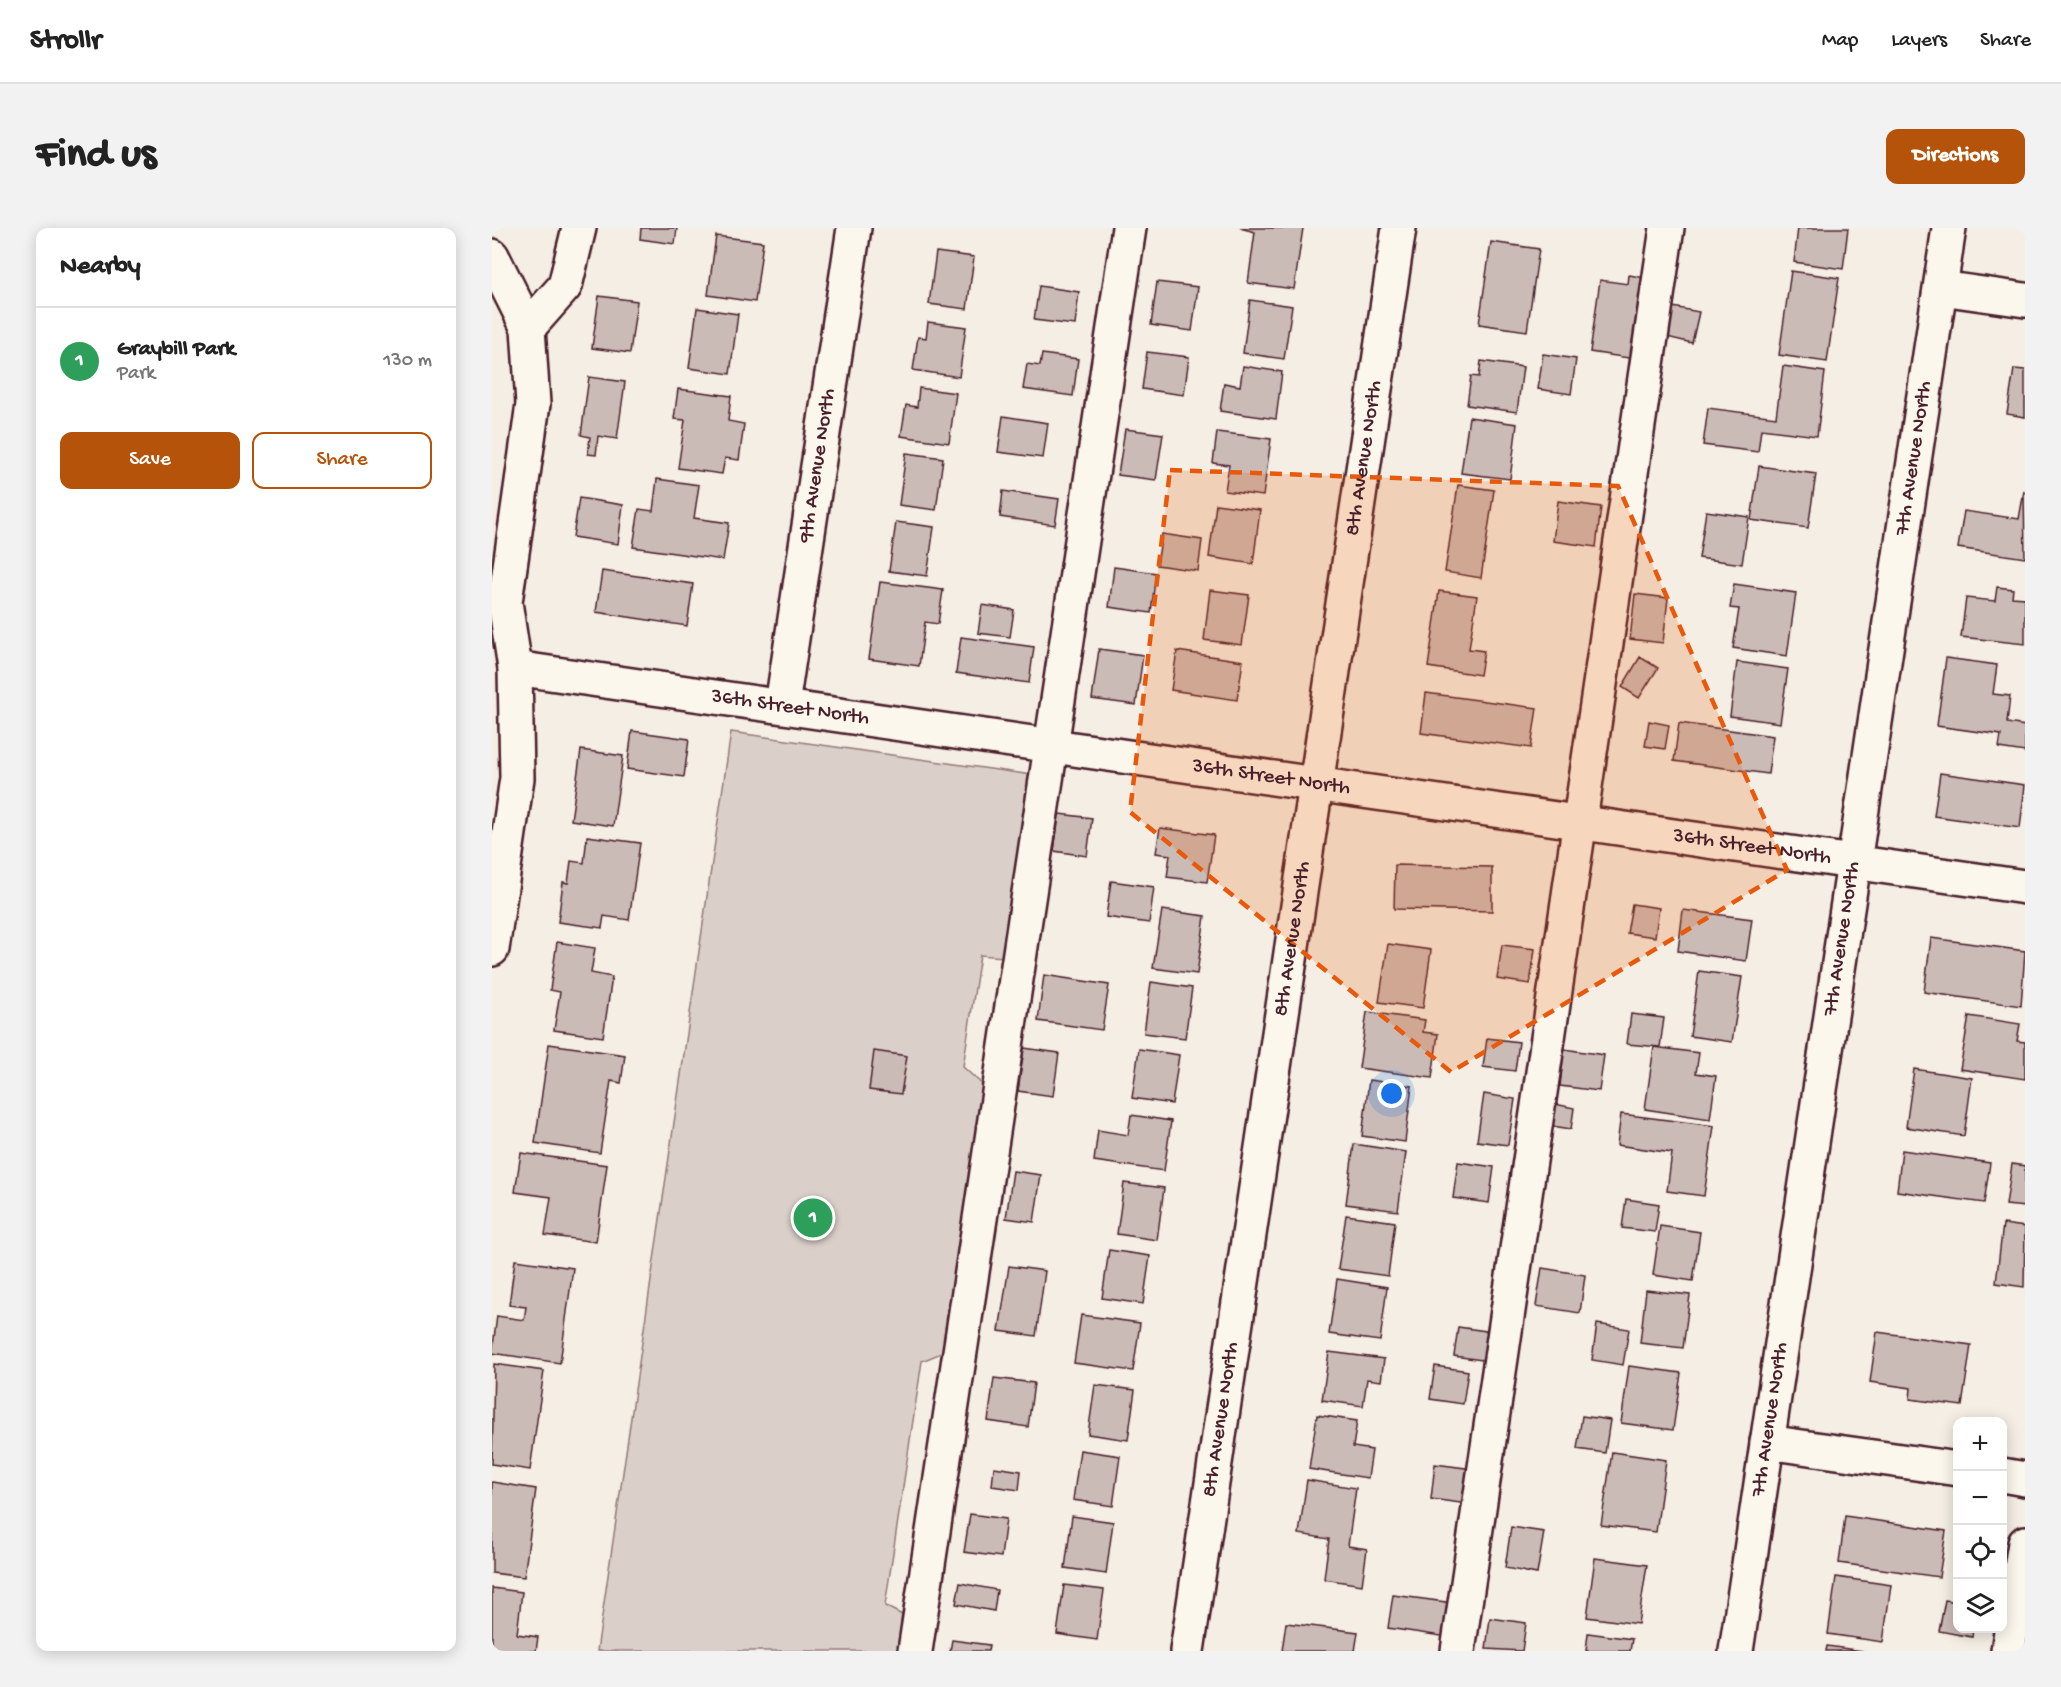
<!DOCTYPE html>
<meta charset="utf-8">
<style>
body{margin:0;font-family:"Gochi Hand",sans-serif;background:#f2f2f2;color:#222}
.controls{position:absolute;right:18px;bottom:18px;display:grid;overflow:hidden;border-radius:12px;box-shadow:0 3px 15px #0003}
.controls button{width:54px;height:54px;display:grid;place-items:center;padding:0;border:0;border-bottom:2px solid #e0e0e0;background:#fff;color:#222;font:30px sans-serif}
.you{position:absolute;left:900px;top:866px;width:21px;height:21px;margin:-15px;border:4px solid #fff;border-radius:50%;background:#1a73e8;box-shadow:0 0 0 9px #1a73e833}
.badge{display:grid;place-items:center;width:39px;height:39px;border-radius:50%;background:#b45309;color:#fff;font-size:20px;font-weight:700}
.pin{position:absolute;translate:-50% -50%;border:3px solid #fff;box-shadow:0 2px 6px #0006}
.list{margin:0;padding:0;list-style:none}
h2{display:flex;justify-content:space-between;align-items:center;height:78px;margin:0;padding:0 24px;font-size:26px}
h2 small{font-size:20px;font-weight:400;color:#767676}
.list li{display:grid;grid-template-columns:39px 1fr auto;gap:18px;align-items:center;box-sizing:border-box;height:108px;padding:0 24px;border-top:2px solid #e0e0e0}
.list b{display:block;font-size:22px;white-space:nowrap}
.list p{margin:0;font-size:20px;white-space:nowrap;color:#767676}
.list em{font-size:20px;font-style:normal;color:#767676}
.actions{display:flex;gap:12px;padding:18px 24px}
.actions a{flex:1;padding:14px 0;border:2px solid #b45309;border-radius:12px;text-align:center;font-size:21px;color:#b45309}
.actions .main{background:#b45309;color:#fff}
.icon{flex:none;width:33px;height:33px;fill:none;stroke:currentColor;stroke-width:2;stroke-linecap:round;stroke-linejoin:round}
.map{position:relative;flex:none;width:1533px;height:1423px;overflow:hidden;border-radius:12px}
header{display:flex;align-items:center;gap:36px;box-sizing:border-box;height:84px;padding:0 30px;background:#fff;border-bottom:2px solid #e0e0e0}
header strong{font-size:28px}
nav{display:flex;gap:33px;margin-inline-start:auto;font-size:21px}
.intro{display:flex;align-items:center;justify-content:space-between;box-sizing:border-box;height:144px;padding:0 36px}
h1{margin:0;font-size:42px}
.button{padding:15px 27px;border-radius:12px;background:#b45309;color:#fff;font-size:21px;font-weight:700}
main{display:flex;gap:36px;padding:0 36px}
aside{flex:1;background:#fff;border-radius:12px;box-shadow:0 3px 15px #0003}
.map>svg:first-child{display:block}
</style>
<header>
<strong>Strollr</strong>
<nav><a>Map</a><a>Layers</a><a>Share</a></nav>
</header>
<div class="intro"><h1>Find us</h1><a class="button">Directions</a></div>
<main>
<aside>
<h2>Nearby<small></small></h2>
<ul class="list">
<li><span class="badge" style="background:#2e9e5b">1</span><div><b>Graybill Park</b><p>Park</p></div><em>130 m</em></li>
</ul>
<div class="actions"><a class="main">Save</a><a>Share</a></div>
</aside>
<div class="map">
<svg width="1533" height="1423" viewBox="0 0 1533 1423">
<rect width="100%" height="100%" fill="#f4eee4"/>
<filter id="ink" filterUnits="userSpaceOnUse"><feTurbulence type="fractalNoise" baseFrequency=".0167" numOctaves="2"/><feDisplacementMap in="SourceGraphic" scale="12" xChannelSelector="R" yChannelSelector="G"/><feConvolveMatrix kernelMatrix="1 2 1 2 8 2 1 2 1" color-interpolation-filters="sRGB"/></filter>
<g filter="url(#ink)">
<path fill="#dbd0c9" stroke="#92787a" stroke-width="1.5" d="M239,504l301,43 -28,182 -24,-2 -17,112 21,19 -38,265 -24,10 -37,245 21,11 -5,34h-304z"/>
<path fill="#cabbb6" stroke="#4a1f2b" stroke-width="1.5" d="M149,0h36l-2,16 -35,-5z
M748,0h63l-9,61 -46,-6 7,-51z
M1306,0h50l-5,41 -49,-7z
M224,8l47,6 -8,60 -47,-7z
M999,14l48,7 -12,82 -48,-7z
M444,24l38,5 -7,52 -38,-5z
M1299,43l48,7 -12,84 -48,-7z
M1137,47l17,3 -11,81 -45,-7 10,-72 28,4z
M665,54l41,5 -6,44 -41,-6z
M547,58l40,6 -4,33 -41,-5z
M107,68l38,5 -7,52 -38,-5z
M758,72l42,6 -8,53 -41,-6z
M1181,79l26,5 -7,31 -25,-6z
M205,80l41,6 -8,60 -41,-6z
M436,94l38,5 -7,50 -46,-7 5,-33 8,1z
M655,124l42,5 -5,38 -42,-6z
M550,126l36,5 -5,37 -50,-7 4,-25 13,2z
M1051,126l33,5 -5,35 -33,-5z
M989,133l42,6 -6,45 -50,-7 4,-29 8,1z
M751,138l39,6 -6,47 -56,-8 4,-28 16,3z
M1291,138l42,6 -8,64 -56,-7 -3,23 -55,-7 5,-37 68,9z
M1522,141l11,1v47l-18,-3z
M97,149l36,5 -8,57 -19,-3 -2,19 -8,-1 2,-17 -9,-2z
M427,160l37,5 -7,50 -48,-7 5,-31 11,2z
M186,161l53,7 -3,25 16,3 -5,36 -14,-2 -3,16 -44,-6 7,-48 -11,-1z
M511,188l45,7 -5,35 -45,-6z
M977,189l48,7 -7,55 -49,-6z
M633,201l38,5 -7,46 -38,-5z
M725,204l54,7 -8,57 -38,-5 4,-26 -16,-2z
M414,225l37,5 -7,52 -37,-5z
M1267,238l57,8 -8,54 -57,-8z
M165,251l42,6 -5,33 35,5 -6,37 -90,-13 6,-38 14,2z
M966,257l36,5 -13,88 -36,-6z
M511,263l56,8 -4,26 -55,-8z
M1532,263l1,67 -67,-10 6,-37 55,8z
M87,270l44,7 -5,39 -45,-7z
M1066,273l43,6 -5,40 -43,-6z
M724,276l44,6 -7,54 -44,-7z
M1214,283l43,6 -7,47 -43,-6z
M404,294l38,5 -7,49 -38,-5z
M670,306l40,6 -4,31 -41,-6z
M622,339l42,6 -5,40 -42,-6z
M110,343l91,13 -6,42 -91,-14z
M388,354l63,8 -5,34 -13,-2 -6,44 -50,-7z
M1242,356l62,9 -9,63 -54,-8 6,-39 -9,-1z
M1505,359l16,2 -1,8 13,1v46l-64,-7 5,-39 29,3z
M718,362l39,5 -7,50 -38,-5z
M947,363l38,5 -8,53 15,2 -4,24 -52,-8z
M1143,366l33,4 -5,45 -33,-4z
M490,377l32,5 -4,27 -32,-4z
M469,409l73,10 -5,36 -73,-10z
M607,421l44,6 -7,50 -44,-6z
M685,423l66,10 -6,39 -66,-10z
M1148,429l18,11 -19,30 -17,-11z
M1454,430l51,7 -4,29 17,2 -3,27 18,3v26l-26,-4 2,-13 -64,-9z
M1245,434l51,7 -8,54 -50,-7z
M934,465l111,15 -6,40 -110,-15z
M1157,493l20,4 -4,24 -20,-3z
M1187,495l94,13 -5,38 -94,-13z
M140,503l57,8 -5,38 -57,-8z
M89,522l42,6 -10,70 -42,-6z
M1448,545l85,12 -5,43 -86,-12z
M567,586l33,4 -5,38 -33,-5z
M668,600l54,7 -7,47 -40,-5 3,-22 -14,-2z
M95,608l53,7 -11,77 -25,-4 -2,12 -44,-6 5,-40 5,1 3,-22 13,2z
M903,637l97,2v44l-98,-2z
M619,653l43,6 -5,36 -43,-6z
M1140,676l27,4 -4,29 -28,-4z
M670,682l43,6 -8,58 -44,-6z
M1191,682l69,9 -6,42 -68,-10z
M1439,710l94,13 -4,55 -97,-14z
M65,714l38,6 -4,25 21,4 -9,60 -49,-7 6,-38 -10,-2z
M896,716l43,6 -8,58 -44,-6z
M1010,717l33,4 -5,35 -33,-5z
M1207,743l43,6 -10,65 -42,-6z
M552,747l65,10 -7,45 -64,-9z
M659,754l41,6 -7,50 -41,-5z
M875,784l58,8 -2,12 15,2 -6,44 -73,-10z
M1139,786l33,4 -4,29 -33,-3z
M1477,788l51,8 -3,17 8,1v37l-65,-10z
M995,810l32,4 -4,29 -32,-4z
M57,816l76,11 -4,28 -10,-2 -11,72 -65,-10z
M1162,819l45,6 -3,20 20,3 -6,43 -65,-10z
M532,820l35,5 -6,43 -35,-5z
M647,821l40,6 -7,49 -40,-6z
M1072,821l40,6 -5,36 -39,-5z
M382,823l33,5 -6,38 -32,-4z
M1422,841l58,9 -8,58 -58,-9z
M877,852l43,6 -7,56 -43,-6z
M992,866l31,5 -7,46 -31,-4z
M1063,876l19,4 -3,21 -19,-3z
M1129,886l93,12 -10,70 -37,-5 5,-38 -55,-8z
M639,887l40,6 -7,50 -70,-10 4,-31 30,5z
M862,916l52,8 -8,59 -52,-7z
M1410,922l88,13 -6,40 -87,-12z
M29,925l86,12 -11,77 -51,-7 6,-38 -36,-5z
M966,934l36,5 -5,36 -36,-5z
M1520,936l13,2v41l-19,-2z
M521,943l28,4 -7,47 -28,-4z
M632,955l40,5 -7,52 -40,-6z
M1134,971l33,5 -4,28 -33,-4z
M854,987l49,7 -7,54 -50,-7z
M1511,996l22,3 -1,60 -28,-4z
M1168,998l40,6 -7,49 -40,-6z
M617,1022l41,6 -7,48 -41,-6z
M23,1032l58,8 -13,95 -68,-10 5,-37 27,4 2,-13 -17,-2z
M517,1038l36,5 -9,65 -37,-5z
M1050,1040l43,7 -5,38 -44,-7z
M845,1051l50,8 -7,54 -51,-7z
M1154,1062l44,5 -7,53 -43,-5z
M589,1087l59,8 -7,48 -59,-8z
M1105,1096l32,5 -6,36 -31,-5z
M966,1099l35,5 -4,29 -35,-5z
M1385,1104l94,13 -9,61 -52,-7 1,-11 -41,-6z
M837,1124l55,7 -3,22 -14,-2 -4,27 -41,-6z
M2,1136l50,7 -14,99 -38,-6z
M943,1138l33,5 -5,33 -33,-5z
M1137,1138l52,7 -8,57 -52,-7z
M502,1150l40,5 -6,44 -40,-6z
M603,1157l40,5 -7,50 -40,-6z
M825,1187l40,6 -4,26 19,3 -4,28 -59,-9z
M1090,1188l28,4 -5,33 -28,-4z
M588,1222l40,6 -7,50 -40,-6z
M1120,1224l54,8 -10,72 -55,-7z
M943,1236l38,5 -5,35 -37,-5z
M502,1239l27,4 -2,19 -27,-4z
M815,1252l49,8 -8,58 19,3 -5,36 -38,-6 5,-40 -30,-5z
M0,1254l44,7 -12,88 -32,-4z
M478,1286l36,5 -5,38 -37,-5z
M580,1288l41,6 -7,52 -41,-6z
M1353,1288l101,15 -7,46 -100,-14z
M1019,1299l33,5 -7,42 -32,-6z
M1103,1330l52,7 -9,59 -51,-7z
M1344,1349l55,8 -8,57 -55,-8z
M468,1355l37,7 -3,21 -38,-7z
M572,1357l40,5 -7,50 -40,-6z
M0,1360l30,4 -5,42 21,3 -2,14h-44z
M901,1367l60,8 -5,34 -60,-9z
M1453,1372l13,2v26h15l-1,9 -33,-6z
M998,1390l36,5 -4,28 -36,-2z
M794,1395l72,9 -3,19h-73z
M1096,1405l44,6 -2,12h-44z
M460,1412l37,5 -1,6h-38z
M1335,1418l36,5h-37z"/>
<g fill="none" stroke-linecap="round" stroke-linejoin="round">
<defs>
<g id="minor">
<path d="M0,28l36,72 5,76 -28,198 10,66 2,110 -25,171"/>
<path d="M1449,60l84,12"/>
<path d="M36,100l37,-42 14,-58"/>
<path id="s1" d="M23,440l1510,219"/>
<path id="s2" d="M290,477l72,-477"/>
<path d="M1275,1214l191,27"/>
<path d="M1510,1247l23,4"/>
<path d="M423,1423l214,-1423"/>
<path id="s3" d="M695,1423l212,-1423"/>
<path d="M966,1423l209,-1423"/>
<path id="s4" d="M1244,1423l213,-1423"/>
<path d="M1516,1423l17,-108"/>
</g>
</defs>
<use href="#minor" stroke="#4a1f2b" stroke-width="38"/>
<use href="#minor" stroke="#fbf7ec" stroke-width="33"/>
</g>
</g>
<path fill="#e8590c" fill-opacity="0.2" stroke="#e8590c" stroke-width="4.5" stroke-dasharray="12 8" stroke-linejoin="round" d="M678,242l448,16 169,384 -336,202 -321,-260z"/>
<g text-anchor="middle" dominant-baseline="central" stroke-width="4.5" stroke-linejoin="round" paint-order="stroke">
<g font-size="21" fill="#4a1f2b" stroke="#fbf7ec">
<text stroke="none"><textPath href="#s3" startOffset="1206">8th Avenue North</textPath></text>
<text stroke="none"><textPath href="#s4" startOffset="1206">7th Avenue North</textPath></text>
<text stroke="none"><textPath href="#s2" startOffset="242">9th Avenue North</textPath></text>
<text stroke="none"><textPath href="#s1" startOffset="278">36th Street North</textPath></text>
<text stroke="none"><textPath href="#s1" startOffset="764">36th Street North</textPath></text>
<text stroke="none"><textPath href="#s1" startOffset="1250">36th Street North</textPath></text>
<text stroke="none"><textPath href="#s3" startOffset="720">8th Avenue North</textPath></text>
<text stroke="none"><textPath href="#s4" startOffset="720">7th Avenue North</textPath></text>
<text stroke="none"><textPath href="#s3" startOffset="234">8th Avenue North</textPath></text>
<text stroke="none"><textPath href="#s4" startOffset="234">7th Avenue North</textPath></text>
</g>
</g>
</svg>
<div class="controls">
<button>+</button>
<button>−</button>
<button><svg class="icon" aria-label="locate" viewBox="0 0 24 24"><circle cx="12" cy="12" r="6"/><path d="M12 2v4M12 18v4M2 12h4M18 12h4"/></svg></button>
<button><svg class="icon" aria-label="layers" viewBox="0 0 24 24"><path d="M12 4l9 5-9 5-9-5zM3 14l9 5 9-5"/></svg></button>
</div>
<div class="you"></div>
<div class="pin badge" style="left:321px;top:990px;background:#2e9e5b">1</div>
</div>
</main>
